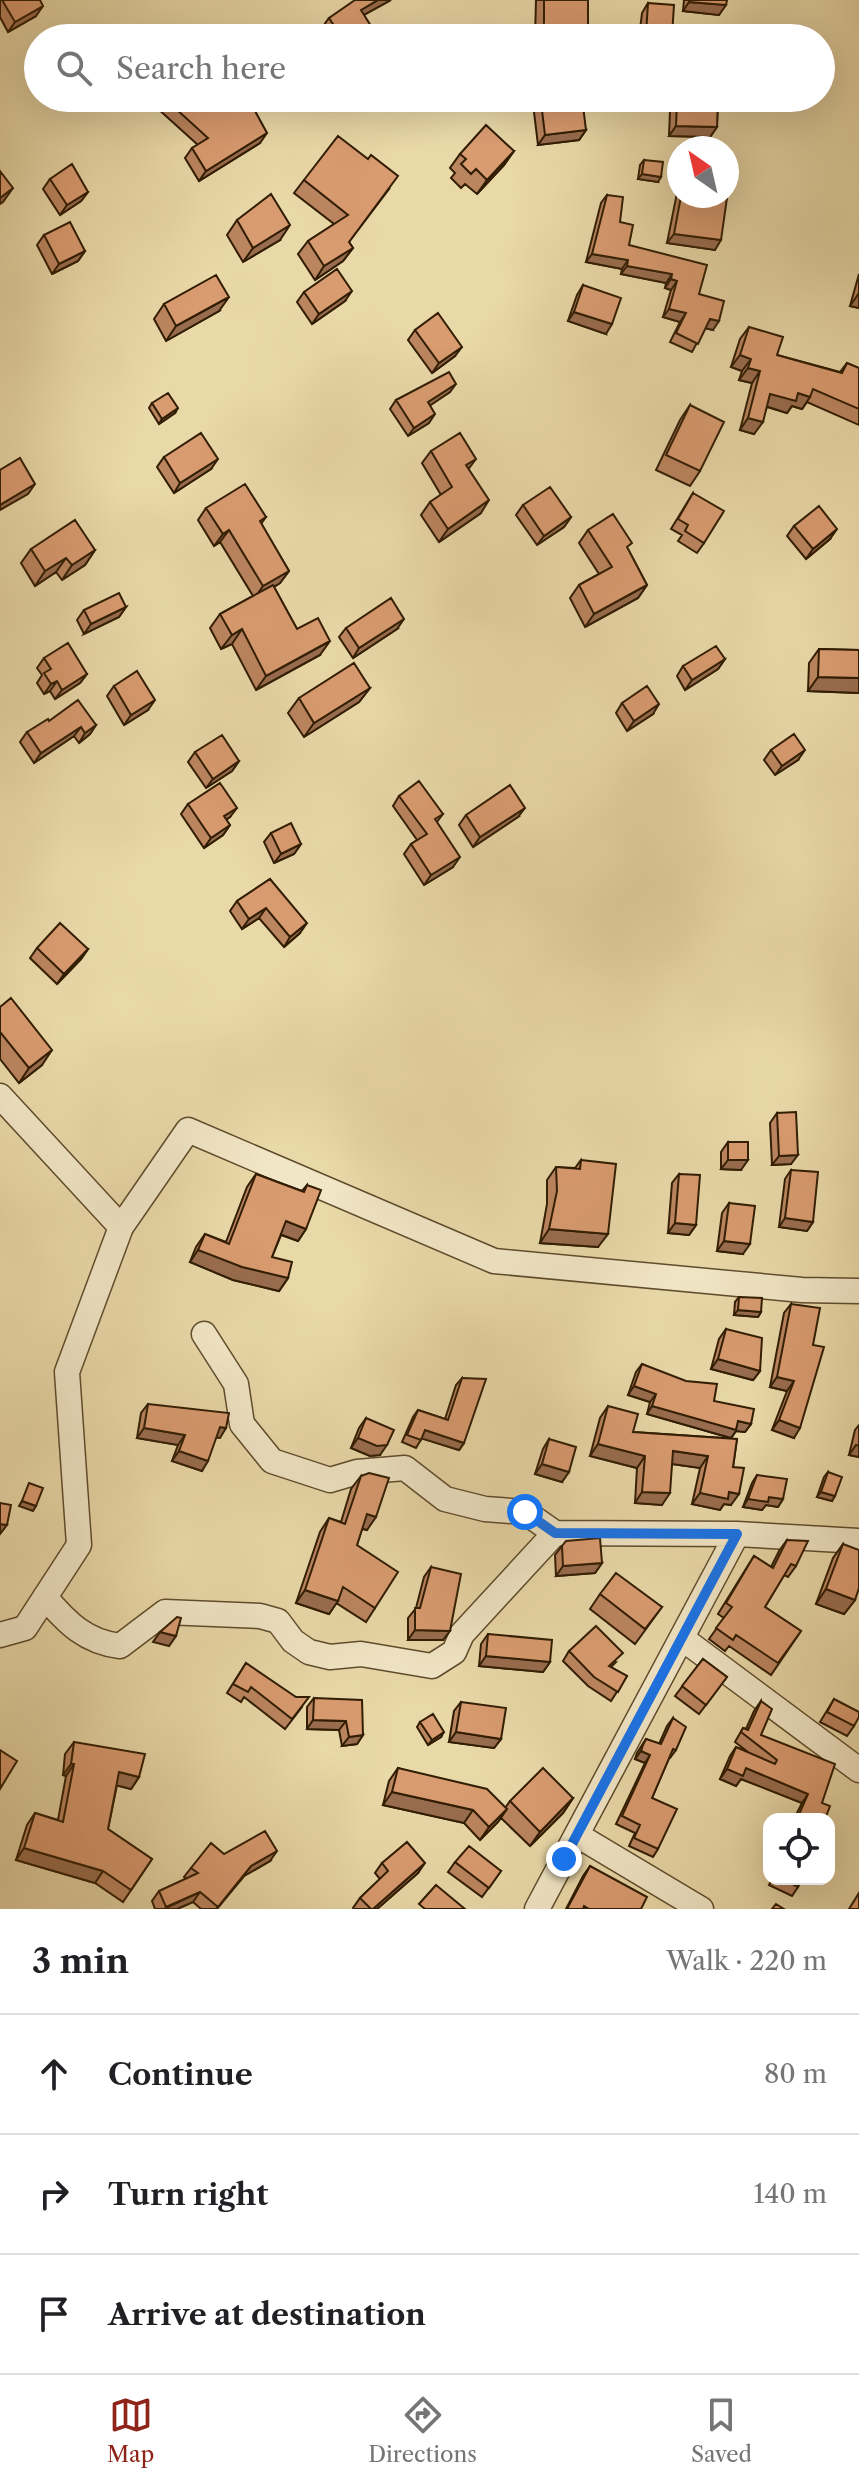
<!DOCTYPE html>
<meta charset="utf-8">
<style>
body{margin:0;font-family:"Libre Caslon Text",serif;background:#f2f2f2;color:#202124}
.controls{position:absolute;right:24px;bottom:24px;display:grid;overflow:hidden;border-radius:16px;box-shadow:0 8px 32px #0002}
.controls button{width:72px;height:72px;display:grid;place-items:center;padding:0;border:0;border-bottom:2px solid #e0e0e0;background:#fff;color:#202124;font:40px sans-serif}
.compass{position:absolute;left:667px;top:136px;width:72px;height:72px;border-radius:50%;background:#fff;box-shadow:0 8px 32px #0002;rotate:326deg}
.stop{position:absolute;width:24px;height:24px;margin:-18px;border:6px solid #1a73e8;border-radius:50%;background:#fff}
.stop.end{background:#1a73e8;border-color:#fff;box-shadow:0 2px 8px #0008}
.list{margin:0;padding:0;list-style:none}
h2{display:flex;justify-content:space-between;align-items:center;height:104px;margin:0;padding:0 32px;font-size:34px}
h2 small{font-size:26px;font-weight:400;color:#757577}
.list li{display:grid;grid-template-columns:52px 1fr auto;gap:24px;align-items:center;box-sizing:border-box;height:120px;padding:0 32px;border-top:2px solid #e0e0e0}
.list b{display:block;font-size:30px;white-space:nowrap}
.list em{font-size:26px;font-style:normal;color:#757577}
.icon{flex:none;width:44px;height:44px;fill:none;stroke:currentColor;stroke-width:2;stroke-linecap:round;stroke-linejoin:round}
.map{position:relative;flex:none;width:859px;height:1909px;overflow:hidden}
.search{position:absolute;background:#fff;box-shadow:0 8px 32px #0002;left:24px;right:24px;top:24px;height:88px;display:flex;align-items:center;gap:20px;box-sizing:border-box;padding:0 28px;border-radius:44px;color:#757577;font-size:30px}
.sheet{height:464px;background:#fff}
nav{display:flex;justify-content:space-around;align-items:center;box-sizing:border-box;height:112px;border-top:2px solid #e0e0e0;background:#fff;font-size:22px;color:#757577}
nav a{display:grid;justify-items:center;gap:4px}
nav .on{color:#8f2418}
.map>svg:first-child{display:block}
</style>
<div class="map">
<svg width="859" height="1909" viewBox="0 0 859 1909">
<rect width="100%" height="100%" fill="#e9d8a8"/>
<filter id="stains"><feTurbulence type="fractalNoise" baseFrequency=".0025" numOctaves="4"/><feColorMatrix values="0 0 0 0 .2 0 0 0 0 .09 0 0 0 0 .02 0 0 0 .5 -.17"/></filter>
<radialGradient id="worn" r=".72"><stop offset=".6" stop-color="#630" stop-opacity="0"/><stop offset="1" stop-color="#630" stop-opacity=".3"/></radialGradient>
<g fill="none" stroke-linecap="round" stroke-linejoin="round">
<defs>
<path id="minor" d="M0,1096l121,131 -54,145 12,173 -54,83 -25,7
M121,1227l67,-97 306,131 308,29 57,1
M204,1334l32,50 6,40 30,37 58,19 27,-8 48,-4 40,31 40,10 40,3 30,21 182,1
M45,1597c22,26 41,45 75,49l45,-34 95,4 18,5 15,20 16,11 21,5 31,-3 71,12 22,-14 8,-18 93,-101
M683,1639l176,131
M577,1835l124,74
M537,1909l200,-375 122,7"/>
</defs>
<use href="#minor" stroke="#5f4c2c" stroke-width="27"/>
<use href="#minor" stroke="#f1e6c6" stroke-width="24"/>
</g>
<path fill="#bb8560" stroke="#311d03" stroke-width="2" d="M0,0h40l-4,16 -28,16 -8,-15z
M536,0h52v37l31,1h-84z
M684,0h43l-8,15 -36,-4z
M648,3l22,35h-31l3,-25z
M364,15v22l-2,1h-35l-6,-9 8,-11z
M146,98h92l22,45 -61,38 -14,-23 7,-10 6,-3z
M686,98h34l-2,4 -1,25 -7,10 -41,-1 1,-25 7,-10h8z
M541,102l45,28 -7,10 -41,5 -4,-33z
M514,151l-10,14 -27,29 -12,-10 -4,4 -10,-10 4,-5 -5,-5 10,-14z
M644,160l14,22 -20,-3 2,-14z
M50,179l38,13 -7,9 -21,14 -17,-26z
M304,180l85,9 -40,53 4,6 -10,13 -28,19 -17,-26 10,-13 26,-17 -40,-31z
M679,183v13h48l-12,54 -48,-7z
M607,195l22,50 70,49 14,36 -8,-2 -13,24 -22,-10 10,-20 -17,-5 8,-27 -6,-2 1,-5 -45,-9 1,-5 -36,-7 15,-59z
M237,220l43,20 -37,22 -16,-27z
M44,235l41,16 -7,10 -26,13 -15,-29z
M859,274v34l-9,-2z
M583,285l23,49 -38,-13 9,-26z
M304,292l41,9 -33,23 -15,-22z
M164,304l55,7 -53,30 -12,-22z
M749,327l28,28 63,17 7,-9 12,5v57l-52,-23 -5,7 -10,-3 -5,7 -20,-6 -13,27 -14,-4 12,-47 -13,-3 3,-9 -11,-4 9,-28z
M415,330l40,26 -23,17 -24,-33z
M450,392l-20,13 -1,18 -21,13 -18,-27 6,-9z
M152,403l23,10 -16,11 -10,-16z
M690,405l10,66 -10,15 -34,-16 24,-50z
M431,451l37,18 13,44 -42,29 -18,-27 9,-13 11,-7 -19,-32z
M164,457l47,12 -37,24 -17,-26z
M693,493l11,50 -7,10 -19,-12 4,-6 -11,-6z
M523,505l48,12 -7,10 -27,18 -21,-30z
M206,508l60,9 -5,7 28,47 -9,12 -6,4 23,42 23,26 -64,35 -24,-46 -11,5 -11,-21 10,-14 33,-18 -33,-54 -6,4 -16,-26z
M794,526l36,13 -24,20 -19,-23z
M588,530l40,19 19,36 -9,13 -53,29 -15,-29 9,-13 20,-11 -20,-31z
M31,549l64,1 -10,15 -23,15 -6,-8 -21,14 -14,-23z
M126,607l-7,10 -35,17 -7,-14 7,-10z
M346,628l51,1 -44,29 -14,-21z
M819,649l40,1v43l-51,-2 1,-28z
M44,658l43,16 -7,9 -25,16 -5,-8 -6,3 -7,-11 5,-8 -5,-7z
M725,659l-7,10 -33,21 -8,-14 6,-10z
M114,686l34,24 -24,15 -17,-29z
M370,688l-11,14 -55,35 -16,-24 11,-15z
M622,703l31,11 -26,17 -11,-18z
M96,725l-6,9 -11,9 -5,-7 -40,27 -14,-21 7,-10z
M771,750l27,10 -23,15 -11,-15z
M195,752l44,9 -7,10 -26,17 -18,-26z
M399,796l44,18 -6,8 16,45 -29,18 -20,-31 7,-10 6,-4 -24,-34z
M188,804l42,13 -4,3 4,5 -7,10 -19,13 -23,-34z
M466,815l52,2 -45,30 -14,-22z
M271,833l30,11 -7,10 -20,9 -10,-21z
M270,879l30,54 -16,14 -25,-29 -17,11 -12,-18 7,-10z
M37,948l51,1 -7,10 -24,25 -27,-26z
M0,1007l42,58 -23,18 -19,-24z
M777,1113l14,51 -19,1 -2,-42z
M728,1142l13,28 -20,-1v-17z
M581,1160l17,87 -58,-4 7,-39v-24l9,-13 19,1z
M791,1170l22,52 -6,9 -28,-4 6,-48z
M256,1174l46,17 5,-6 -1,44 -8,12 -17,-6 -9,22 16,21 -9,13 -46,-11 -43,-18 6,-15 9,-13 21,8 21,-55z
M679,1174l17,51 -7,10 -21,-2 4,-50z
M729,1203l14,51 -26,-3 5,-38z
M739,1297l22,15 -3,5 -24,-2 1,-13z
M791,1304l3,134 -22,-8 15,-39 -17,-4 14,-74z
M726,1329l34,42 -7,9 -42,-11 8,-30z
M642,1364l72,37 37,23 -6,8 -9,-1 -5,7 -84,-24 3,-12 -22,-7 8,-23z
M462,1378l2,65 -5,7 -37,-12 -6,10 -14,-6 11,-25 5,-7 27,9 11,-34z
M148,1404l72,34 -4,-1 -14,34 -30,-10 6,-16 -41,-7 4,-25z
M608,1406l25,26 104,7 -4,28 -2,38 -7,-1 -4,6 -28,-6 8,-36 -28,-4 -10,41 -27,-2 2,-35 -47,-12 10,-38z
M366,1418l14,37 -10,1 -19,-8 8,-20z
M859,1425v32l-10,-2 6,-25z
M549,1439l13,43 -27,-8 8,-25z
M828,1472l4,29 -15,-4 7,-20z
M757,1475l26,24 -5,8 -12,-2 -4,5 -19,-3 9,-24z
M361,1476l6,54 -5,-1 -5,16 18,63 -9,14 -30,-19 -7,11 -33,-11 24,-71 9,-14 12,4 10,-33z
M787,1540l9,26 -8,11 -4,-2 -19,32 36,24 -30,44 -42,-29 -4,5 -16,-12 15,-21 -6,-4 36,-58 17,11 8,-16z
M843,1544l12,56 -11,14 -28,-10 17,-46z
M562,1546l40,17 -7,10 -39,3 -1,-21z
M431,1567l12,73h-35v-22l8,-10 8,-31z
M600,1594l62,13 -27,37 -45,-35z
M488,1634l62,28 -7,10 -64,-6 2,-22z
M569,1651l47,11 -5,5 16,9 -16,25 -23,-15 -25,-25z
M703,1659l24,18 -28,37 -24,-18z
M246,1663l56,44 -17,22 -41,-32 -3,5 -14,-9z
M314,1698l49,37 -6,9 -15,2 -3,-16 -32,-1v-22z
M834,1699l20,27 -7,10 -27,-14z
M761,1701v34l61,68 3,16h-31l8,-16 -61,-24 -5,7 -16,-7 10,-23 6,-9 12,5 -13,-10 8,-14 3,1 8,-18z
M461,1702l40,37 -7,9 -45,-6 5,-31z
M673,1718l3,32 -6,8h-1l-17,40 6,51 -5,8 -24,-11 6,-13 -19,-9 29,-61 -10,-4 2,-6 9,-14 13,5 8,-18z
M420,1722l21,15 -13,8 -11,-18z
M74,1742l65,35 -8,12 -14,-4 -9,44 44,30 -29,43 -28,-19 -79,-23 11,-35 8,-12 23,7 8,-44 -3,-1 2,-21z
M398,1768l107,40 5,-7 63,-3 -10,15 -33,33 -29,-28 -21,22 -16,-17 -81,-18 6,-24z
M224,1854l46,7 -26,15 -27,33h-16l-8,-7 -16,7h-22l-3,-8 7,-10 27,-12 -2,-2 7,-9z
M455,1862l46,9 -19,26 -34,-25z
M382,1863l36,10 -41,36h-23l-1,-1 7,-10 20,-19 -5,-6z
M590,1866l51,43h-75l17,-33z
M772,1879h29l-3,8 -6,9 -23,-11z"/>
<path fill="#986c4e" stroke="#311d03" stroke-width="2" d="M378,0h13l-38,21 8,-11z
M689,2l37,3 -7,10 -36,-4z
M43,6l-7,10 -28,16 7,-10z
M371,26l-7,11 -11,1z
M646,34l26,2 -2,2h-27z
M676,126l41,1 -7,10 -41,-1z
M586,130l-7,10 -41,5 7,-10z
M267,133l-7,10 -61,38 7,-10z
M514,151l-10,14 -27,29 10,-14z
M642,174l19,3 -3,5 -20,-3z
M13,188l-10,14 -3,2v-6z
M88,192l-7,9 -21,14 7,-10z
M290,225l-10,15 -37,22 10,-14z
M674,234l47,6 -6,10 -48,-7z
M353,248l-10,13 -28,19 9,-14z
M85,251l-7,10 -26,13 7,-10z
M592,254l36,6 -6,9 -36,-7z
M627,266l45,8 -6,9 -45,-9z
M671,279l6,2 -6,9 -6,-2z
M352,291l-7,10 -33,23 7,-10z
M859,293v15l-9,-2z
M229,297l-10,14 -53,30 10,-15z
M669,309l17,4 -6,9 -17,-5z
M574,312l38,12 -6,10 -38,-13z
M710,319l9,2 -6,9 -9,-2z
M462,347l-7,9 -23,17 7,-10z
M740,355l11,4 -9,12 -11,-4z
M748,368l12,3 -8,12 -13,-3z
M456,384l-6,8 -28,19 6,-9z
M798,393l12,4 -8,12 -10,-3 -5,7 -25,-8 8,-11z
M178,408l-3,5 -16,11 3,-5z
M435,414l-6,9 -21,13 6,-8z
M748,418l15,4 -9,12 -14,-4z
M218,459l-7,10 -37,24 6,-10z
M476,459l-9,12 -1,-6z
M35,484l-7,10 -28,16v-5z
M489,500l-8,13 -42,29 9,-13z
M571,517l-7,10 -27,18 7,-9z
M837,529l-7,10 -24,20 7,-10z
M229,530l-9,12 -6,4 9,-12z
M95,550l-10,15 -23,15 10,-15z
M66,558l-10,14 -21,14 10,-15z
M289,571l-9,12 -26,16 9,-13z
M647,585l-9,13 -53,29 9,-13z
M126,607l-7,10 -35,17 7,-10z
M404,619l-7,10 -44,29 6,-10z
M242,629l-10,15 -11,5 11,-14z
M330,641l-10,14 -64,35 10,-14z
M725,659l-7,10 -33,21 7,-10z
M87,674l-7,9 -25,16 7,-9z
M818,677l41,1v15l-51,-2z
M57,681l-7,10 -6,3 7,-10z
M370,688l-11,14 -55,35 10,-14z
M155,700l-7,10 -24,15 7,-10z
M659,704l-6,10 -26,17 7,-10z
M96,725l-6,9 -11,9 6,-10z
M81,727l-7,9 -40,27 7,-10z
M805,750l-7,10 -23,15 7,-9z
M239,761l-7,10 -26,17 7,-9z
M237,808l-7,9 -13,9 7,-10z
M525,808l-7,9 -45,30 7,-10z
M230,825l-7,10 -19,13 7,-10z
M301,844l-7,10 -20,9 7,-9z
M460,857l-7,10 -29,18 7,-10z
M266,908l-7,10 -17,11 7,-10z
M307,923l-7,10 -16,14 6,-10z
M88,949l-7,10 -24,25 7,-10z
M52,1050l-10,15 -23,18 10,-15z
M798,1155l-7,9 -19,1 7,-9z
M728,1160h20l-7,10 -20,-1z
M785,1218l28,4 -6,9 -28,-4z
M286,1221l20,8 -8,12 -21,-8z
M675,1223l21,2 -7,10 -21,-2z
M549,1229l59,5 -10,13 -58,-4z
M724,1241l26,3 -7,10 -26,-3z
M198,1250l90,28 -9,13 -46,-11 -43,-18z
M738,1310l23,2 -3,5 -24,-2z
M718,1359l42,12 -7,9 -42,-11z
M777,1377l17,4 -7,10 -17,-4z
M634,1386l22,8 -6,8 -22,-7z
M652,1406l86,15 13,3 -6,8 -9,-1 -5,7 -84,-24z
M779,1420l21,8 -6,10 -22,-8z
M220,1427l6,1 -6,10 -7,-1z
M144,1428l41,7 -7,10 -41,-7z
M425,1430l39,13 -5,7 -39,-12z
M358,1438l29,7 -7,10 -10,1 -19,-8z
M598,1444l47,12 -8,12 -47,-12z
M856,1445l3,1v11l-10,-2z
M179,1451l29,10 -6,10 -30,-10z
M673,1451l35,5 -8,12 -35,-5z
M542,1464l27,8 -7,10 -27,-8z
M642,1492l28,1 -8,12 -27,-2z
M729,1492l10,2 -8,11 -7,-1 -4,6 -28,-6 8,-11z
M821,1492l14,4 -3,5 -15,-4z
M769,1497l14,2 -5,8 -12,-2 -4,5 -19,-3 5,-8z
M22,1501l14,5 -3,5 -14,-5z
M367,1514l9,3 -9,13 -10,-3z
M0,1524l7,1 -7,9z
M602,1563l-7,10 -39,3 7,-10z
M826,1589l29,11 -11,14 -28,-10z
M305,1590l33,11 -9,13 -33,-11z
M415,1630l35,1 -7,9h-35z
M160,1632l16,4 -7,10 -16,-4z
M486,1656l64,6 -7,10 -64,-6z
M313,1720l33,1 -7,9 -32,-1z
M444,1732l-3,5 -13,8 4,-5z
M456,1732l45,7 -7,9 -45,-6z
M363,1735l-6,9 -15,2 7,-9z
M641,1751l9,4 -5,8 -10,-4z
M71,1764h3l-8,12 -3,-1z
M746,1768l62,26 -6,9 -61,-24 -5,7 -16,-7 7,-10z
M119,1772l20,5 -8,12 -20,-5z
M392,1792l81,18 -9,13 -81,-18z
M573,1798l-10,15 -33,33 10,-14z
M507,1809l-9,13 -18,18 9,-13z
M24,1848l79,23 -8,12 -79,-23z
M277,1851l-7,10 -26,15 -28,33 35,-43z
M425,1863l-7,10 -41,36h-4z
M200,1892l-7,10 -16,7h-13z"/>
<path fill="#d99b70" stroke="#311d03" stroke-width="2" d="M2,0h38l3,6 -28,16z
M355,0h23l-17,10 10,16 -18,12h-11l-13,-20z
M544,0h44v37l31,-1v2h-77l2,-16z
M690,0h37l-1,5 -37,-3z
M648,3l26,2 -2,31 -26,-2z
M164,98h74l2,2 4,-2h4l19,35 -61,38 -14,-23 16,-10z
M570,98h12l4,32 -41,5 -4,-33z
M691,98h27l-1,29 -41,-1 1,-25h13z
M486,125l28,26 -27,29 -11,-11 -5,5 -10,-10 5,-5 -6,-5z
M338,136l30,23 3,-4 27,21 -49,66 4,6 -29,18 -16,-25 40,-26 -44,-35z
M644,160l19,2 -2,15 -19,-3z
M72,164l16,28 -21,13 -17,-26z
M0,171l13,17 -13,10z
M727,177h3l-9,63 -47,-6 7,-38h46z
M271,194l19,31 -37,23 -16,-28z
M607,195l16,2 -3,25 13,3 -4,20 78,20 -8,29 25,7 -5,20 -9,-2 -12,25 -22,-11 10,-20 -17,-4 8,-28 -6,-2 1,-5 -45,-8 1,-6 -36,-6z
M70,222l15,29 -26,13 -15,-29z
M337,269l15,22 -33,23 -15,-22z
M216,275l13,22 -53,29 -12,-22z
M583,285l38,13 -9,26 -38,-12z
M438,313l24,34 -23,16 -24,-33z
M749,327l34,10 -6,18 65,18 5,-10 12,5v41l-46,-20 -3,8 -12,-4 -2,8 -26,-7 -7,28 -15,-4 12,-47 -12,-3 3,-9 -11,-4z
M449,372l7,12 -28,18 7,12 -21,14 -18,-28z
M168,393l10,15 -16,11 -10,-16z
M690,405l34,17 -24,49 -34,-16z
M201,433l17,26 -38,24 -16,-26z
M460,433l16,26 -10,6 23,35 -41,29 -18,-27 22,-15 -21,-36z
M20,458l15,26 -35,21v-35z
M245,484l21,33 -6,4 29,50 -26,15 -34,-56 -6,4 -17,-26z
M550,487l21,30 -27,19 -21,-31z
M693,493l31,18 -20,32 -19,-12 3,-6 -10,-6z
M819,506l18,23 -24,20 -19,-23z
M613,514l19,29 -5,4 20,38 -53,29 -15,-29 33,-18 -24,-37z
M75,520l20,30 -23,15 -6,-7 -21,13 -14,-22z
M273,585l24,44 21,-11 12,23 -64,35 -24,-47 -10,6 -12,-21z
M119,593l7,14 -35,17 -7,-14z
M391,598l13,21 -45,29 -13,-20z
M68,643l19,31 -25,16 -5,-9 -6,3 -7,-11 7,-4 -7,-11z
M716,646l9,13 -33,21 -9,-14z
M819,649l40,1v28l-41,-1z
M354,663l16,25 -56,35 -15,-25z
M137,671l18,29 -24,15 -17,-29z
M647,686l12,18 -25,17 -12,-18z
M78,700l18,25 -11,8 -4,-6 -40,26 -14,-21 21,-13 1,2z
M794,734l11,16 -23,16 -11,-16z
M222,735l17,26 -26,18 -18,-27z
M419,781l24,33 -8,5 25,38 -29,18 -20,-31 16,-10 -28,-38z
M220,783l17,25 -13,8 6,9 -19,13 -23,-34z
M510,785l15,23 -45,29 -14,-22z
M291,823l10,21 -20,10 -10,-21z
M270,879l37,44 -17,14 -24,-29 -17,11 -12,-18z
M60,923l28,26 -24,25 -27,-26z
M11,998l41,52 -23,18 -29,-36v-25z
M796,1112l2,43 -19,1 -2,-43z
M728,1142h20v18h-20z
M581,1160l35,4 -8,70 -59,-5 8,-38 -1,-24 24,2z
M791,1170l27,2 -5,50 -28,-4z
M256,1174l48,18 3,-7 14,5 -15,39 -20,-8 -14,36 20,5 -4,16 -46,-11 -44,-17 7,-16 24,10z
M679,1174l21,1 -4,50 -21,-2z
M729,1203l26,3 -5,38 -26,-3z
M739,1297l23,1 -1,14 -23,-2z
M791,1304l29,4 -7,37 11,2 -24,81 -21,-8 15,-39 -17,-4z
M726,1329l36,9 -2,33 -42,-12z
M642,1364l44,17 31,3 -3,17 40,8 -3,15 -13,-3 -2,9 -84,-24 4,-12 -22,-8z
M462,1378l24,1 -22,64 -39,-13 -4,10 -14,-5 11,-25 30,10z
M148,1404l81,9 -3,15 -6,-1 -12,34 -29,-10 6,-16 -41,-7z
M608,1406l30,8 -5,18 104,7 -4,28 11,1 -5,26 -10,-2 -1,7 -28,-6 8,-37 -35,-5 -3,42 -28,-1 3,-36 -47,-12z
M366,1418l28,12 -7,15 -10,1 -19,-8z
M549,1439l27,8 -7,25 -27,-8z
M828,1472l14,5 -7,19 -14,-4z
M369,1473l20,5 -13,39 -9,-3 -10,31 41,27 -23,36 -32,-21 -5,14 -33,-11 24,-72 16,6 16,-48z
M757,1475l30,4 -4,20 -14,-2 -1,5 -20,-3z
M29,1483l14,5 -7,18 -14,-5z
M0,1503l11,2 -4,20 -7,-1z
M600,1538l2,25 -39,3 -1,-20 4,-5z
M787,1540l21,1 -12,25 -5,-2 -26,43 36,24 -23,32 -42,-28 -3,5 -17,-12 16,-21 -6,-4 28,-47 19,12z
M843,1544l16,6v38l-4,12 -29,-11z
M431,1567l30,7 -11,57 -35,-1v-22h5z
M616,1573l46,34 -17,22 -45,-35z
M177,1617l4,1 -5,18 -16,-4z
M596,1626l27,27 -14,13 18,10 -9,16 -24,-15 -25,-26z
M488,1634l64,6 -2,22 -64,-6z
M703,1659l24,18 -21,28 -24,-19z
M246,1663l50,34h13l-17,22 -41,-32 -3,5 -15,-8z
M314,1698l48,2 1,35 -14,2 -3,-16 -33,-1z
M834,1699l25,13v5l-5,9 -27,-14z
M761,1701l11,8 -11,26 74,29 -13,39 8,3 -5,13h-28l11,-25 -62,-26 -3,8 -16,-7 9,-22 39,17 2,-4 -36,-28 2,-4 5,2z
M461,1702l45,6 -5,31 -45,-7z
M433,1714l11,18 -12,8 -12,-18z
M673,1718l13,9 -10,23 -3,-1 -21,49 25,11 -19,40 -24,-11 6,-13 -18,-9 28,-61 -9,-4 2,-6 3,-6 15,5z
M74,1742l71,12 -6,23 -20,-5 -11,57 44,30 -21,31 -28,-19 -79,-23 11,-35 28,9 11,-58h-3z
M0,1750l17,11 -17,28z
M398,1768l89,21 20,20 -18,18 -16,-17 -81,-18z
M543,1768l30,30 -33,34 -30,-31z
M265,1831l12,20 -26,15 -33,41 -18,-15 -34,15 -7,-16 39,-18 -7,-5 20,-25 13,11z
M407,1842l18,21 -52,46h-2l-11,-11 28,-27 -6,-8z
M469,1846l32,25 -12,17 -34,-26z
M590,1866l57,31 -6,12h-52l-5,-3 -1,3h-16z
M783,1879h18l-3,8z
M436,1885l29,24h-40l-6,-5z
M859,1893v16h-10z
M776,1904l8,5h-12z"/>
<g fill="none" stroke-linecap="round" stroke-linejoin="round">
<path stroke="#1a73e8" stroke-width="10" d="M525,1512l30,21 182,1 -173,325"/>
</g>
<rect width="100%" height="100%" filter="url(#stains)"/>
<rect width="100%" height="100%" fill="url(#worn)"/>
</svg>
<div class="controls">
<button><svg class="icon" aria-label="locate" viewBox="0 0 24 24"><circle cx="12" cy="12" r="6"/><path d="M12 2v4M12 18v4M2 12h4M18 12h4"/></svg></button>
</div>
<svg class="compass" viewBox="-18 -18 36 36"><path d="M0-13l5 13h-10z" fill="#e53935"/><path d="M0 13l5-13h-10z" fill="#757577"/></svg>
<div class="stop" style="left:525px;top:1512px"></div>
<div class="stop end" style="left:564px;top:1859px"></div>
<div class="search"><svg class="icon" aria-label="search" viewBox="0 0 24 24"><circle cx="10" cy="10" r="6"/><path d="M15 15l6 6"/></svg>Search here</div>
</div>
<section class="sheet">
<h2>3 min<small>Walk · 220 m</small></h2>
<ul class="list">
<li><svg class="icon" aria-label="ahead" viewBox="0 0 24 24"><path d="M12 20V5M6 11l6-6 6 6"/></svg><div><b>Continue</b></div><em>80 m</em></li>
<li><svg class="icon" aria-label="right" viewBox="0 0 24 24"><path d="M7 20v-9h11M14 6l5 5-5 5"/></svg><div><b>Turn right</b></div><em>140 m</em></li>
<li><svg class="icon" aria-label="arrive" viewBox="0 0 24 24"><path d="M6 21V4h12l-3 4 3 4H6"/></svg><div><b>Arrive at destination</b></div></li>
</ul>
</section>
<nav>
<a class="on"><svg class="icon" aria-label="map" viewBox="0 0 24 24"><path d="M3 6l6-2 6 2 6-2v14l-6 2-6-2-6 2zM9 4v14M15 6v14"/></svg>Map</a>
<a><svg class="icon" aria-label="directions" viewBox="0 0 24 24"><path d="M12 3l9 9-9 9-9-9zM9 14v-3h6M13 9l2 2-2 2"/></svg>Directions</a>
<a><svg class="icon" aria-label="saved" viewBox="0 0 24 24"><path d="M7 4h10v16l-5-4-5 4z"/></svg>Saved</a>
</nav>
